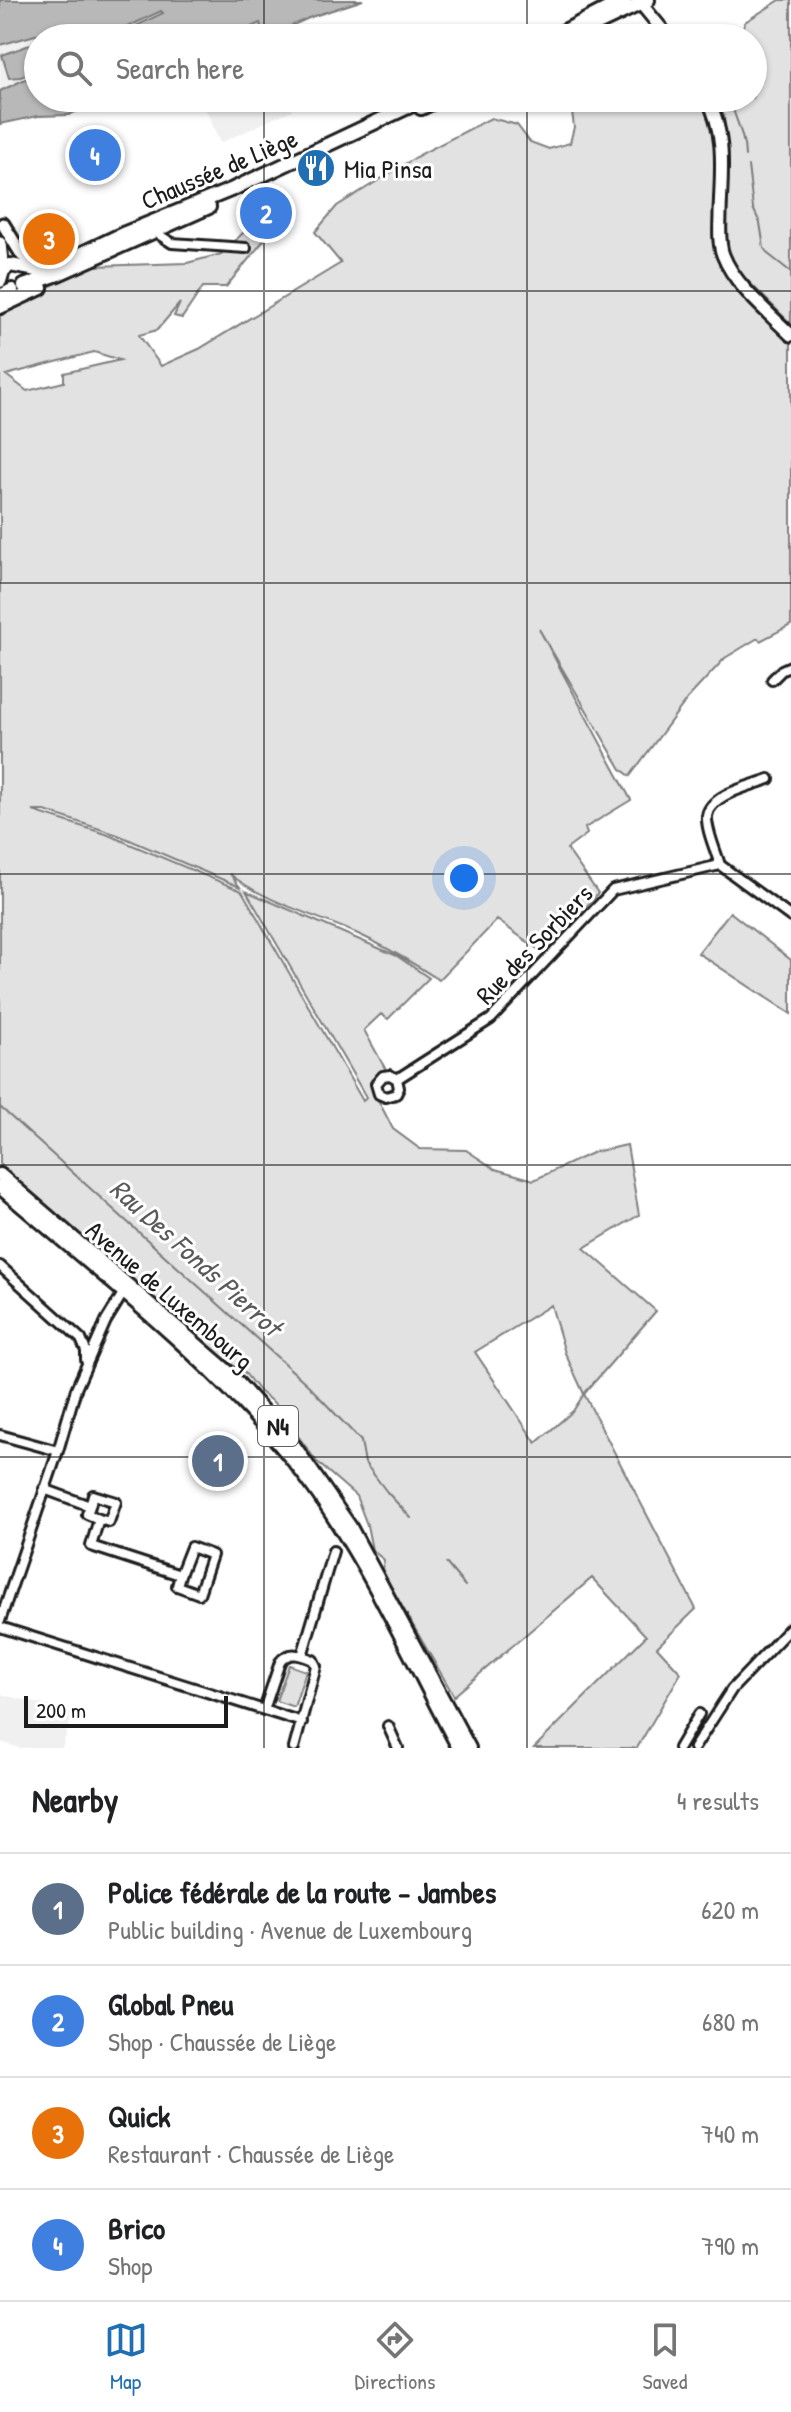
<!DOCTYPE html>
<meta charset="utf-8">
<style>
body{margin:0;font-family:"Patrick Hand",sans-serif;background:#f6f6f6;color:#202124}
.scale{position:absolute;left:24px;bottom:20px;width:204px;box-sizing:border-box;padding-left:8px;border:4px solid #1c1c1c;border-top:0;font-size:22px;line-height:28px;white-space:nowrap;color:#1c1c1c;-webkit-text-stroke:6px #fff;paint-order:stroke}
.you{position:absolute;left:464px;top:878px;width:28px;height:28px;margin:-20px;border:6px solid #fff;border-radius:50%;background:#1a73e8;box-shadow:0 0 0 12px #1a73e833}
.badge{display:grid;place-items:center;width:52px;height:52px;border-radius:50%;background:#1f6fb2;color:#fff;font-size:26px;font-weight:700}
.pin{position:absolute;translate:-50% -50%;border:4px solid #fff;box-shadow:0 2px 8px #0006}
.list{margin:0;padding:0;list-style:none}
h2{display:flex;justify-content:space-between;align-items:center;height:104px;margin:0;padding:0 32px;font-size:34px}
h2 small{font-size:26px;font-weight:400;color:#757577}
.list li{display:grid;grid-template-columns:52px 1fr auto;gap:24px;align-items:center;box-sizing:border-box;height:112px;padding:0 32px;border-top:2px solid #e0e0e0}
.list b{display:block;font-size:30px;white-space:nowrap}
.list p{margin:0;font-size:26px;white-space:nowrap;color:#757577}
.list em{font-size:26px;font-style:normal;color:#757577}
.icon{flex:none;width:44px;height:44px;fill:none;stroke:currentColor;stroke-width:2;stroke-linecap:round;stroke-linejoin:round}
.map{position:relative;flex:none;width:791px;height:1748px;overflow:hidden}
.search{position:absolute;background:#fff;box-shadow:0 2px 6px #0004;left:24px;right:24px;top:24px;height:88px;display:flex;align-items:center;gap:20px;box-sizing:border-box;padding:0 28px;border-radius:44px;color:#757577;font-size:30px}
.sheet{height:552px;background:#fff}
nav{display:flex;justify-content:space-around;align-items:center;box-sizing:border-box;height:112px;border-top:2px solid #e0e0e0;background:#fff;font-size:22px;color:#757577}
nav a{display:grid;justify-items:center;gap:4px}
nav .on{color:#1f6fb2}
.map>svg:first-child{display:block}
</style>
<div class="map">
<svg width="791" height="1748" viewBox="0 0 791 1748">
<rect width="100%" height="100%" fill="#fff"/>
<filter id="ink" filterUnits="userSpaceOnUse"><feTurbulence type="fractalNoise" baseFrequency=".0125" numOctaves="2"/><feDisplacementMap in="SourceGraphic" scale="16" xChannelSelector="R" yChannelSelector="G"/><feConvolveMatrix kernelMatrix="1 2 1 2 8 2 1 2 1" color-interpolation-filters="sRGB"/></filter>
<g filter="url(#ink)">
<path fill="#f0f0f0" d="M40,33l-8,11 -8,4 -3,29 17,-8v4l-38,18v-46z
M201,98h86l5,12 -72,33z
M0,1694l73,18 -11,36h-42l-20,-6z"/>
<path fill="#e2e2e2" stroke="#7f7f7f" stroke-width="2" fill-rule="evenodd" d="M780,0h11v324l-54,-54 -13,-30 4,-70 -4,-54 -9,-18h38v-60h-14l6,-16z
M587,98h115l11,21 4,24 1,112 15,28 58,56v286l-31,16 -2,-3 -33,20 -37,40 -58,78 -9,-7 -82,-140 92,171 -46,28 2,6 -20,15 31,44 -52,62 -49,-35 -58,60c-26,-17 -52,-33 -81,-46 -42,-19 -92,-31 -128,-60l10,13 -122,-52 -73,-24h-12l73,23 136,57 121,210 3,-4 -120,-206 151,65 32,22 -41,41 -7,-5 -17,16 22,40 -12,9 -1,11 20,39 27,20 46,1 29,19 39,11 60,-28 33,-7 12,70 -55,33 72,63 -72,83 112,215 -39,38 24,26 -44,75h-103l112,-112 -54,-58 -138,118 -72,-124 2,-12 -12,-10 -5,-25 -11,-29 -39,-34 -43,-59 -14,-11 -20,-25 -12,-1c-72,-72 -157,-129 -228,-202v-855l94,-43 93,-3 34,-9 24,-23 20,8 -39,48h-23l-21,31 -8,-2 6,-13 -23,27 -18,5 22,31 38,-17 142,-86 -26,-31 22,-26 84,-52 70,-36 26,7 13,17 19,7 21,-6 4,-16 -3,-23zM94,352l26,8 -56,13v9l-37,9 -21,-16zM551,1305l14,48 19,41 -11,17 -37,32 -61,-91z
M730,912l61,48v54l-93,-61z
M289,1665l17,6 -12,36 -18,-6z"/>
<path fill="#b8b8b8" stroke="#7a7a7a" stroke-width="2" d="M0,0h363l-52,17 -47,21h-29l26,-12 -1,-3 -31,15h-118l52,-25 -2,-2 -57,27h-66v31l-17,8 -12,1 -7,-23 30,-11 7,-10 -39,11z
M38,73v25h66l-35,17 -31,1 -38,8v-33z"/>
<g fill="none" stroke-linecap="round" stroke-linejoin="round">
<path stroke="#7a7a7a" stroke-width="2" d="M725,98l3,7 4,1c5,17 13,32 13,50
M748,166l5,42 7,15 4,25 4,6 23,18
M0,1107l308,278 53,56 4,22 22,29 24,26
M446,1563l19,23"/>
<defs>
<path id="street" d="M159,230l2,6 11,7 74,5
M772,680l10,-10 9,-4
M720,865c-4,-14 -14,-35 -13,-49 3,-22 44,-30 62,-37
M397,1079l2,9 -3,6 -10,3 -7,-3 -3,-10 7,-8 7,-1 7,4 94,-60 122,-129 107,-25 71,52
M0,1266l81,73 5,12v9
M0,1435l58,16
M44,1489l46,17 -3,8 12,5 -8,27 89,29 11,-28 21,8 -13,39 -22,-8 3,-11
M90,1506l3,-11 23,7 -7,20 -10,-3
M0,1621l58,-170 18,-62 30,-68 19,-31
M0,1627l264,83
M302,1656l31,-105
M388,1726l10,22
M294,1748l22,-82 -3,-6c-12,-5 -24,-10 -33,2l-16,48 38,12
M679,1748l20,-34
M694,1748l38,-59 59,-62"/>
<path id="secondary" d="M638,0l31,38
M707,98c20,36 14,75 13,115 0,13 -2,29 3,42 12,31 45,57 68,80
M3,224l19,31 20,12
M0,243l3,28"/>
<path id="primary" d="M551,38l73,-38
M568,38l80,-38
M421,108l21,-10
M0,281l3,-10 7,-6 27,5 14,-2 74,-35 108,-44 194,-91
M24,286l34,-12 151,-67
M0,296l12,-6
M0,307l41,-19
M0,1175l227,196 67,75 56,81 119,221
M0,1187c102,88 212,171 296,277 67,85 112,189 163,284"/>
</defs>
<use href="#street" stroke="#1c1c1c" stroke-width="14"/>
<use href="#secondary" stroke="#1c1c1c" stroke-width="17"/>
<use href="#primary" stroke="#1c1c1c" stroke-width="18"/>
<use href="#street" stroke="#fff" stroke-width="8"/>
<use href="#secondary" stroke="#fff" stroke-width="11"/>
<use href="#primary" stroke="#fff" stroke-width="12"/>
</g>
</g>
<path fill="none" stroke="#1c1c1c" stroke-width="2" stroke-opacity="0.55" d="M264,0v38M527,0v38M264,98v1650M527,98v1650M0,291h791M0,583h791M0,874h791M0,1165h791M0,1457h791"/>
<defs>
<symbol id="restaurant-disc" viewBox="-11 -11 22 22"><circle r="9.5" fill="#1f6fb2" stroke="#fff"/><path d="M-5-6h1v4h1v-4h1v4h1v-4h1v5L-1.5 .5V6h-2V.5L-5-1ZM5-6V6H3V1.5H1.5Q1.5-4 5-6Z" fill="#fff"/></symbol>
</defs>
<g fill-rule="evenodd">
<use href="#restaurant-disc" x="294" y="146" width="44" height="44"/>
</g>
<g text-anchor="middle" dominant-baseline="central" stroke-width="6" stroke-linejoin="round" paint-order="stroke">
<rect fill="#fff" stroke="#606060" stroke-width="2" x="258" y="1406" width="40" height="40" rx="6"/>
<g font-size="24" font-weight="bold" fill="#1c1c1c">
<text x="278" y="1426">N4</text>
</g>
<g font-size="26" fill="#1c1c1c" stroke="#fff" text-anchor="start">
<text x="344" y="168">Mia Pinsa</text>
</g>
<g font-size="26" fill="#1c1c1c" stroke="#fff">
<text transform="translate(219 169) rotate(-23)">Chaussée de Liège</text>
<text transform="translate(534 944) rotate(-46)">Rue des Sorbiers</text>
<text transform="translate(170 1295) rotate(41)">Avenue de Luxembourg</text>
</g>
<g font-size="28" font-style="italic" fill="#5a5a5a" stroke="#fff">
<text transform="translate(196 1257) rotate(42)">Rau Des Fonds Pierrot</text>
</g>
</g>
</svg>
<div class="scale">200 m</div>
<div class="you"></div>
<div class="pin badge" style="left:218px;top:1461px;background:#5c6f8a">1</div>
<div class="pin badge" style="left:266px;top:213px;background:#3f7fe0">2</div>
<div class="pin badge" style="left:49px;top:239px;background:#e8710a">3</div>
<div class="pin badge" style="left:95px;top:155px;background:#3f7fe0">4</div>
<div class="search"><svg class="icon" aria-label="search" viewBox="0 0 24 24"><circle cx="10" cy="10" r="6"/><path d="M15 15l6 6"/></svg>Search here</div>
</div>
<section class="sheet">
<h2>Nearby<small>4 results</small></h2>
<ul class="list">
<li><span class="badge" style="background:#5c6f8a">1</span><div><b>Police fédérale de la route - Jambes</b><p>Public building · Avenue de Luxembourg</p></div><em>620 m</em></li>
<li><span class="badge" style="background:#3f7fe0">2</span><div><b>Global Pneu</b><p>Shop · Chaussée de Liège</p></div><em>680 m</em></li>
<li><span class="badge" style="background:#e8710a">3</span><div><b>Quick</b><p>Restaurant · Chaussée de Liège</p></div><em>740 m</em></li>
<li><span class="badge" style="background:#3f7fe0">4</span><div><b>Brico</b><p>Shop</p></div><em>790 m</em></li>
</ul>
</section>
<nav>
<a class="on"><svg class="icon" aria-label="map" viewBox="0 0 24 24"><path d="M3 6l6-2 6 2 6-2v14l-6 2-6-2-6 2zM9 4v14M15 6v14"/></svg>Map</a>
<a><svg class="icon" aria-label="directions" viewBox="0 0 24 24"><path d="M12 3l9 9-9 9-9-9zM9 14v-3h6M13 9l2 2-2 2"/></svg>Directions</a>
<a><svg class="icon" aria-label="saved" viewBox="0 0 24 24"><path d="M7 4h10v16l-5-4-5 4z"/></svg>Saved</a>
</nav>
